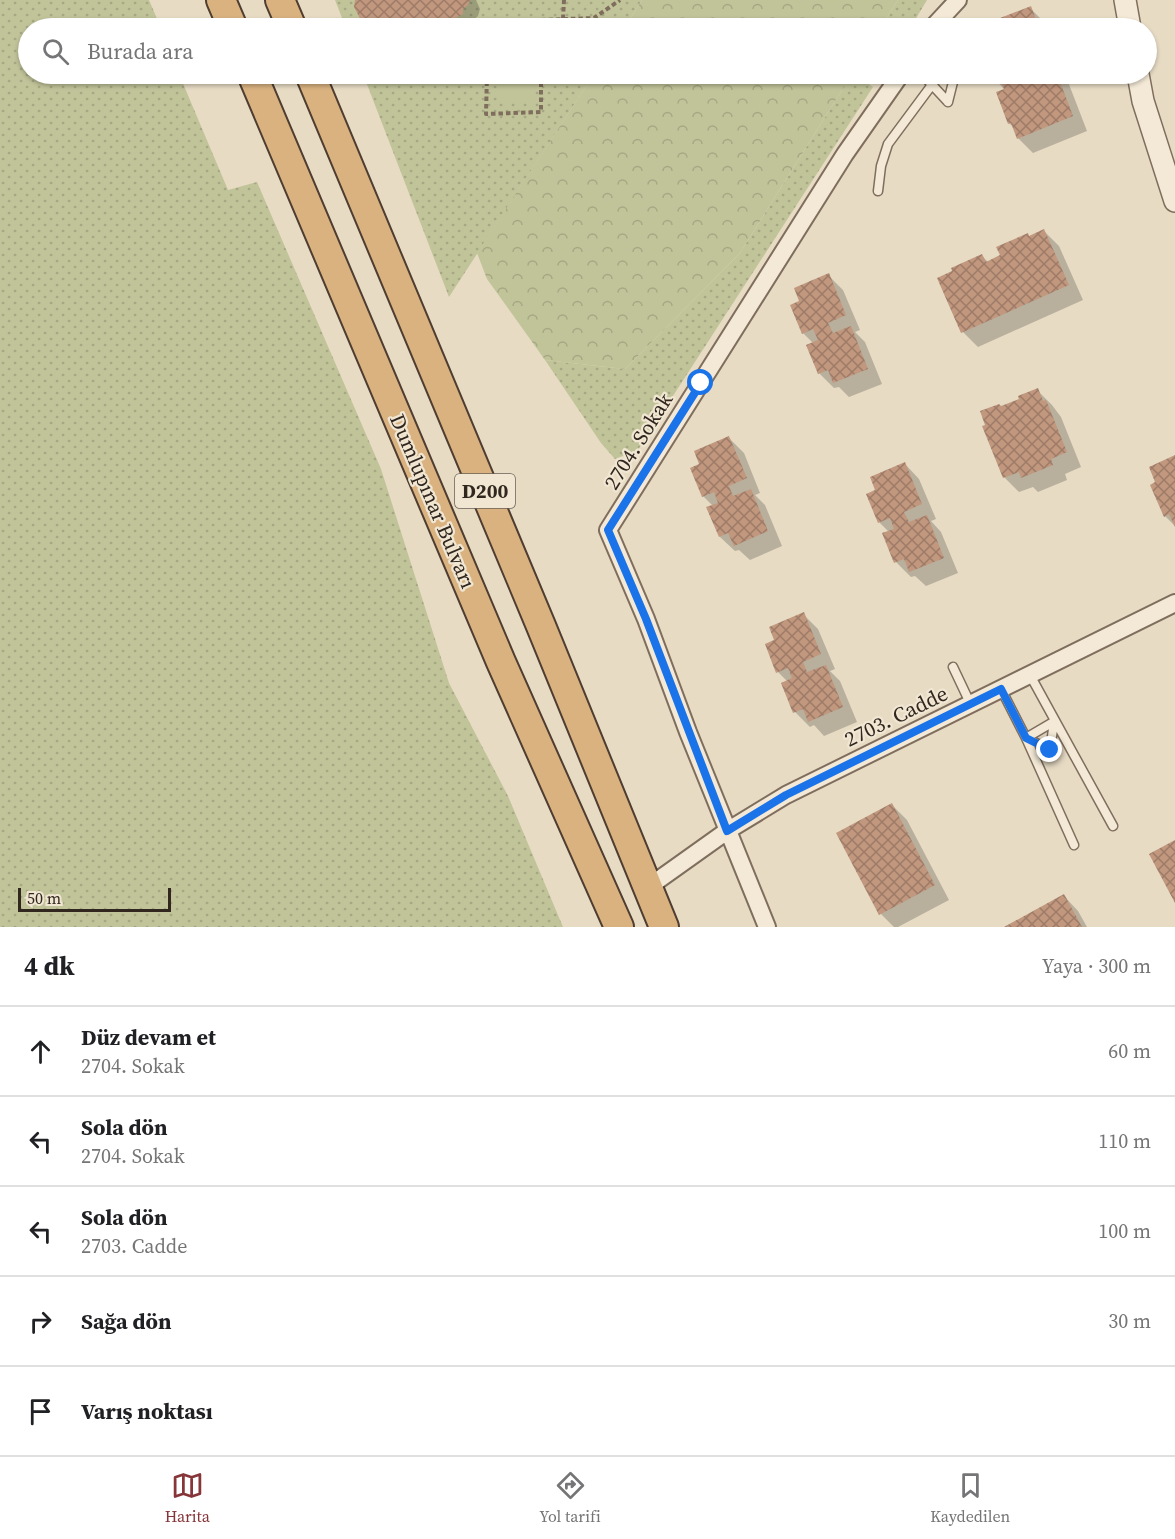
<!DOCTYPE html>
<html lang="tr">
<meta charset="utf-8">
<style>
body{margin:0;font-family:"Source Serif 4",serif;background:#f6f6f6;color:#202124}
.scale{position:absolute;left:18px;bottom:15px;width:153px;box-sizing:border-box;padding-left:6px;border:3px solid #31271f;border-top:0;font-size:16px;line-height:21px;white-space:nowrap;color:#31271f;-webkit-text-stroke:4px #f0e6d2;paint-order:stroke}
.stop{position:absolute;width:18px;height:18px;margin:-14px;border:4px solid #1a73e8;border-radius:50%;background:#fff}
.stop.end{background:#1a73e8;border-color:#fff;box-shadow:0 2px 6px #0008}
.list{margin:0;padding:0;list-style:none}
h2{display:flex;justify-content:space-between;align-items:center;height:78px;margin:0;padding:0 24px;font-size:26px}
h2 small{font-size:20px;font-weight:400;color:#757577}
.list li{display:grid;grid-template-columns:39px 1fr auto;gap:18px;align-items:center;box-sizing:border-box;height:90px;padding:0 24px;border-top:2px solid #e0e0e0}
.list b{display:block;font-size:22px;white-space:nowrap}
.list p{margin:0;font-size:20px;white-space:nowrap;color:#757577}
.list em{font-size:20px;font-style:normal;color:#757577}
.icon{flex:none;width:33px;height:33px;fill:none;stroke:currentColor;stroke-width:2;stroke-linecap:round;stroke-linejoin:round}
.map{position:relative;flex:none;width:1175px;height:927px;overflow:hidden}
.search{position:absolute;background:#fff;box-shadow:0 2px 4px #0004;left:18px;right:18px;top:18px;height:66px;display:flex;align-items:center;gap:15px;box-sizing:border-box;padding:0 21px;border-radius:33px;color:#757577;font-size:22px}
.sheet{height:528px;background:#fff}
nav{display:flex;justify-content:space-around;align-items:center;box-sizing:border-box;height:84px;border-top:2px solid #e0e0e0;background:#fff;font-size:16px;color:#757577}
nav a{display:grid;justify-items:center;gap:3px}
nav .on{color:#863539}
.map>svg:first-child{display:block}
</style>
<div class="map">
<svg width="1175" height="927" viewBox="0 0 1175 927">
<defs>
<pattern id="green-dots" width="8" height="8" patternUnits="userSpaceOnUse" patternTransform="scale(1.5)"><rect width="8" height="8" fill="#c1c499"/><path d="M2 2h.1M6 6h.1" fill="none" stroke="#a6a883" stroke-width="1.8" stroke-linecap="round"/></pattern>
<pattern id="forest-crowns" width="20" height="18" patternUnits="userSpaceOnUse" patternTransform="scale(1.5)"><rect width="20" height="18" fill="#c1c499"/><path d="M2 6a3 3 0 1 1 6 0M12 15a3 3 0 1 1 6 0" fill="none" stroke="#a6a883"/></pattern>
<pattern id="building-cross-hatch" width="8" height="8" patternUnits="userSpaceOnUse" patternTransform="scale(1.5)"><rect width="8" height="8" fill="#c1977e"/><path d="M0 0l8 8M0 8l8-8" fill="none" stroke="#9d7b67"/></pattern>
</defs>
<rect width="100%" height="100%" fill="#e7dbc4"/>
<path fill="url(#green-dots)" d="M0,0h149l12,28h-133v46h151l49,116 29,-8 124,287 68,214 59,113 55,131h-563z
M335,0h307l-18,28h-278z
M898,0h29l-15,25 -9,-7 -8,10h-15z
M363,74h231l-145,223z
M852,74h14l-4,5 11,8 -235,363 -23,9 -14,-16 -56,-83 80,9 115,-116z"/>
<path fill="url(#forest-crowns)" d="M642,0h256l-18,28h-256z
M594,74h258l-112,179 -115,116 -80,-9 -58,-81 -10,-26z"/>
<path fill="#c1c499" d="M497,74h37l1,27 -37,1z"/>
<path fill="#0003" d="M356,0h120l4,9 -2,7 -5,4v4l-8,4h-98l-11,-21z
M1030,8l15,15 3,5h-70z
M990,74h75l22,57 -54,22 -15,-15 -3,-9 -6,-6 -4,-33z
M1044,231l15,15 24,54 -105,47 -15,-15 -24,-54 43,-22 6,6z
M828,275l15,15 17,40 -5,2 10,10 17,42 -33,13 -10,-10 -5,1 -15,-15 -11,-28 5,-2 -10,-10 -2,-31z
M1037,390l15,15 9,12 20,50 -16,7 2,6 -29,12 -5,-5 -14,5 -14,-14 -21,-51 17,-19 20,-9z
M729,438l15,15 16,40 -5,2 10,10 17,41 -32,14 -11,-10 -4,1 -15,-14 -7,-31 -10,-10 -2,-31z
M1175,457v69l-10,-10 -8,-33z
M905,464l14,15 17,40 -5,2 10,11 17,41 -32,13 -11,-10 -4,1 -15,-15 -12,-28 5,-2 -10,-10 -2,-31z
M803,614l15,15 17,40 -5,2 10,10 17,41 -33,14 -10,-11 -4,2 -15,-15 -7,-30 -10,-10 -2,-32z
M892,805l15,15 42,80 -51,27h-4l-13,-13z
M1064,896l14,15 9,16h-80z"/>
<path fill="url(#building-cross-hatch)" d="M355,0h115l-2,5 -5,4v5l-26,14h-72l-11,-21z
M1031,6l8,22h-64z
M988,74h69l16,42 -56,23 -6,-16 -3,1 -12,-32 8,-3 -6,-15 -8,4z
M1044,229l25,56 -108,48 -24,-55 15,-7 -1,-3 31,-14 4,8 14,-7 -4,-8 32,-14 1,3z
M829,273l17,42 -18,8 5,10 18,-7 17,43 -35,14 -5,-13 -10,4 -12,-29 12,-5 -5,-11 -11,5 -12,-29 9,-4 -5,-13z
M1038,388l5,13 3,-1 21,52 -16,7 2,6 -32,13 -2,-6 -16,6 -21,-52 3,-1 -5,-14 19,-7 2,2 18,-7 -1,-3z
M729,436l18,42 -18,8 4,10 18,-7 17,42 -34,15 -6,-13 -9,4 -13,-30 12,-4 -4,-11 -12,5 -12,-29 9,-4 -5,-13z
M1175,455v72l-6,-13 -5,3 -14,-32 5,-3 -6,-15z
M905,462l17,42 -18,8 5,10 18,-7 17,43 -35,14 -5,-13 -10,4 -12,-30 12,-4 -4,-11 -12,5 -12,-29 9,-4 -5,-13z
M804,612l17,42 -18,8 4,10 19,-7 17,42 -35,15 -5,-13 -10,4 -12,-30 11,-5 -4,-10 -12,5 -11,-29 9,-4 -5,-13z
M892,803l43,82 -56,30 -43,-82z
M1175,840v63l-26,-49z
M1064,894l18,33h-78z"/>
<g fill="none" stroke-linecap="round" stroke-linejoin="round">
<defs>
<path id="service" d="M922,74l26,28
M948,102l7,-28
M878,191l3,-25 7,-22 52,-70
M953,667l18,38
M1030,675l83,151
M1001,689l25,49 24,12 4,-28
M1055,721l-29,17 48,107"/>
<path id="minor" d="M932,28l26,-28
M647,888l80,-57 59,-36 389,-192
M767,927l-79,-195 -42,-113 -38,-89 237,-376 56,-80"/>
<path id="tertiary" d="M1125,0l5,28
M1138,74l5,27 32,100"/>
<path id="trunk" d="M221,0l12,28
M280,0l12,28
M252,74l249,588 118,265
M310,74l231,552 123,301"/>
</defs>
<use href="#service" stroke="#7f6e5d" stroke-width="11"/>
<use href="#minor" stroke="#7f6e5d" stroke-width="20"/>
<use href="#tertiary" stroke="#7f6e5d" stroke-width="24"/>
<use href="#trunk" stroke="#4e3d30" stroke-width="32"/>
<path stroke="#7f6e5d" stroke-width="4" stroke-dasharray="4.5 3" stroke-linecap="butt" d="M563,19l1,-19
M487,28v-6l107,-4 26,-18
M542,28v-9
M487,74l-1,40 55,-2v-38"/>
<use href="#service" stroke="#f3e9d6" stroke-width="8"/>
<use href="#minor" stroke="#f3e9d6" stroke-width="16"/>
<use href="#tertiary" stroke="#f3e9d6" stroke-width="21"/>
<use href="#trunk" stroke="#d9b280" stroke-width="28"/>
</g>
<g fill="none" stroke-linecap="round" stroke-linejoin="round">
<path stroke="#1a73e8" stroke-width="8" d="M701,383l-93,147 38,89 81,212 59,-36 215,-106 25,49 24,12"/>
</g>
<g text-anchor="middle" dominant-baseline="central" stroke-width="4.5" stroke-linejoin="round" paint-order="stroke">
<rect fill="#f0e6d2" stroke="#6a6055" stroke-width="1.5" x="455" y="474" width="60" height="34" rx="4.5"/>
<g font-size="20" font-weight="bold" fill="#31271f">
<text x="485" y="491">D200</text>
</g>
<g font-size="21" fill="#31271f" stroke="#f0e6d2">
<text transform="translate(638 441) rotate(-58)">2704. Sokak</text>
<text transform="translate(433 501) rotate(67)">Dumlupınar Bulvarı</text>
<text transform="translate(896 716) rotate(-26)">2703. Cadde</text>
</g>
</g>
</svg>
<div class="scale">50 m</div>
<div class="stop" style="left:701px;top:383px"></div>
<div class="stop end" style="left:1050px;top:750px"></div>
<div class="search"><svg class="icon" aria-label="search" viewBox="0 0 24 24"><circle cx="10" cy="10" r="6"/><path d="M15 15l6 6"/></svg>Burada ara</div>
</div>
<section class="sheet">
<h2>4 dk<small>Yaya · 300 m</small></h2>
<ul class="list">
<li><svg class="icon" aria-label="ahead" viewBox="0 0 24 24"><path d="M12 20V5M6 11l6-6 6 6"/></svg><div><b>Düz devam et</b><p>2704. Sokak</p></div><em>60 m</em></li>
<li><svg class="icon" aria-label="left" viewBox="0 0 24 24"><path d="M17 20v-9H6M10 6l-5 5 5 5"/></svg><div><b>Sola dön</b><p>2704. Sokak</p></div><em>110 m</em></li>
<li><svg class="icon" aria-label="left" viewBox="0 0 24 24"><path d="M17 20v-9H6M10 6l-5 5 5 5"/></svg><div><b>Sola dön</b><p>2703. Cadde</p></div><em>100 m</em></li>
<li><svg class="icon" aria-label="right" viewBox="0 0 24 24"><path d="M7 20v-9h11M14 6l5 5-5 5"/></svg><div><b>Sağa dön</b></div><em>30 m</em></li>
<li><svg class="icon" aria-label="arrive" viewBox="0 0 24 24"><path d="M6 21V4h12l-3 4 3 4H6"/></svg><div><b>Varış noktası</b></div></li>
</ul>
</section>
<nav>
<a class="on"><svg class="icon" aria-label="map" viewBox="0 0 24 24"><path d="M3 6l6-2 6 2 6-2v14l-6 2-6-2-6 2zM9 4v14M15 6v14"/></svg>Harita</a>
<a><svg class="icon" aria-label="directions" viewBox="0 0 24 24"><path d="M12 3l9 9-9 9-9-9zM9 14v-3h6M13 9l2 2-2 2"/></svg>Yol tarifi</a>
<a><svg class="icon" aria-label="saved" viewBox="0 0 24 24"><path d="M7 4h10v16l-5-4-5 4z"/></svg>Kaydedilen</a>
</nav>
